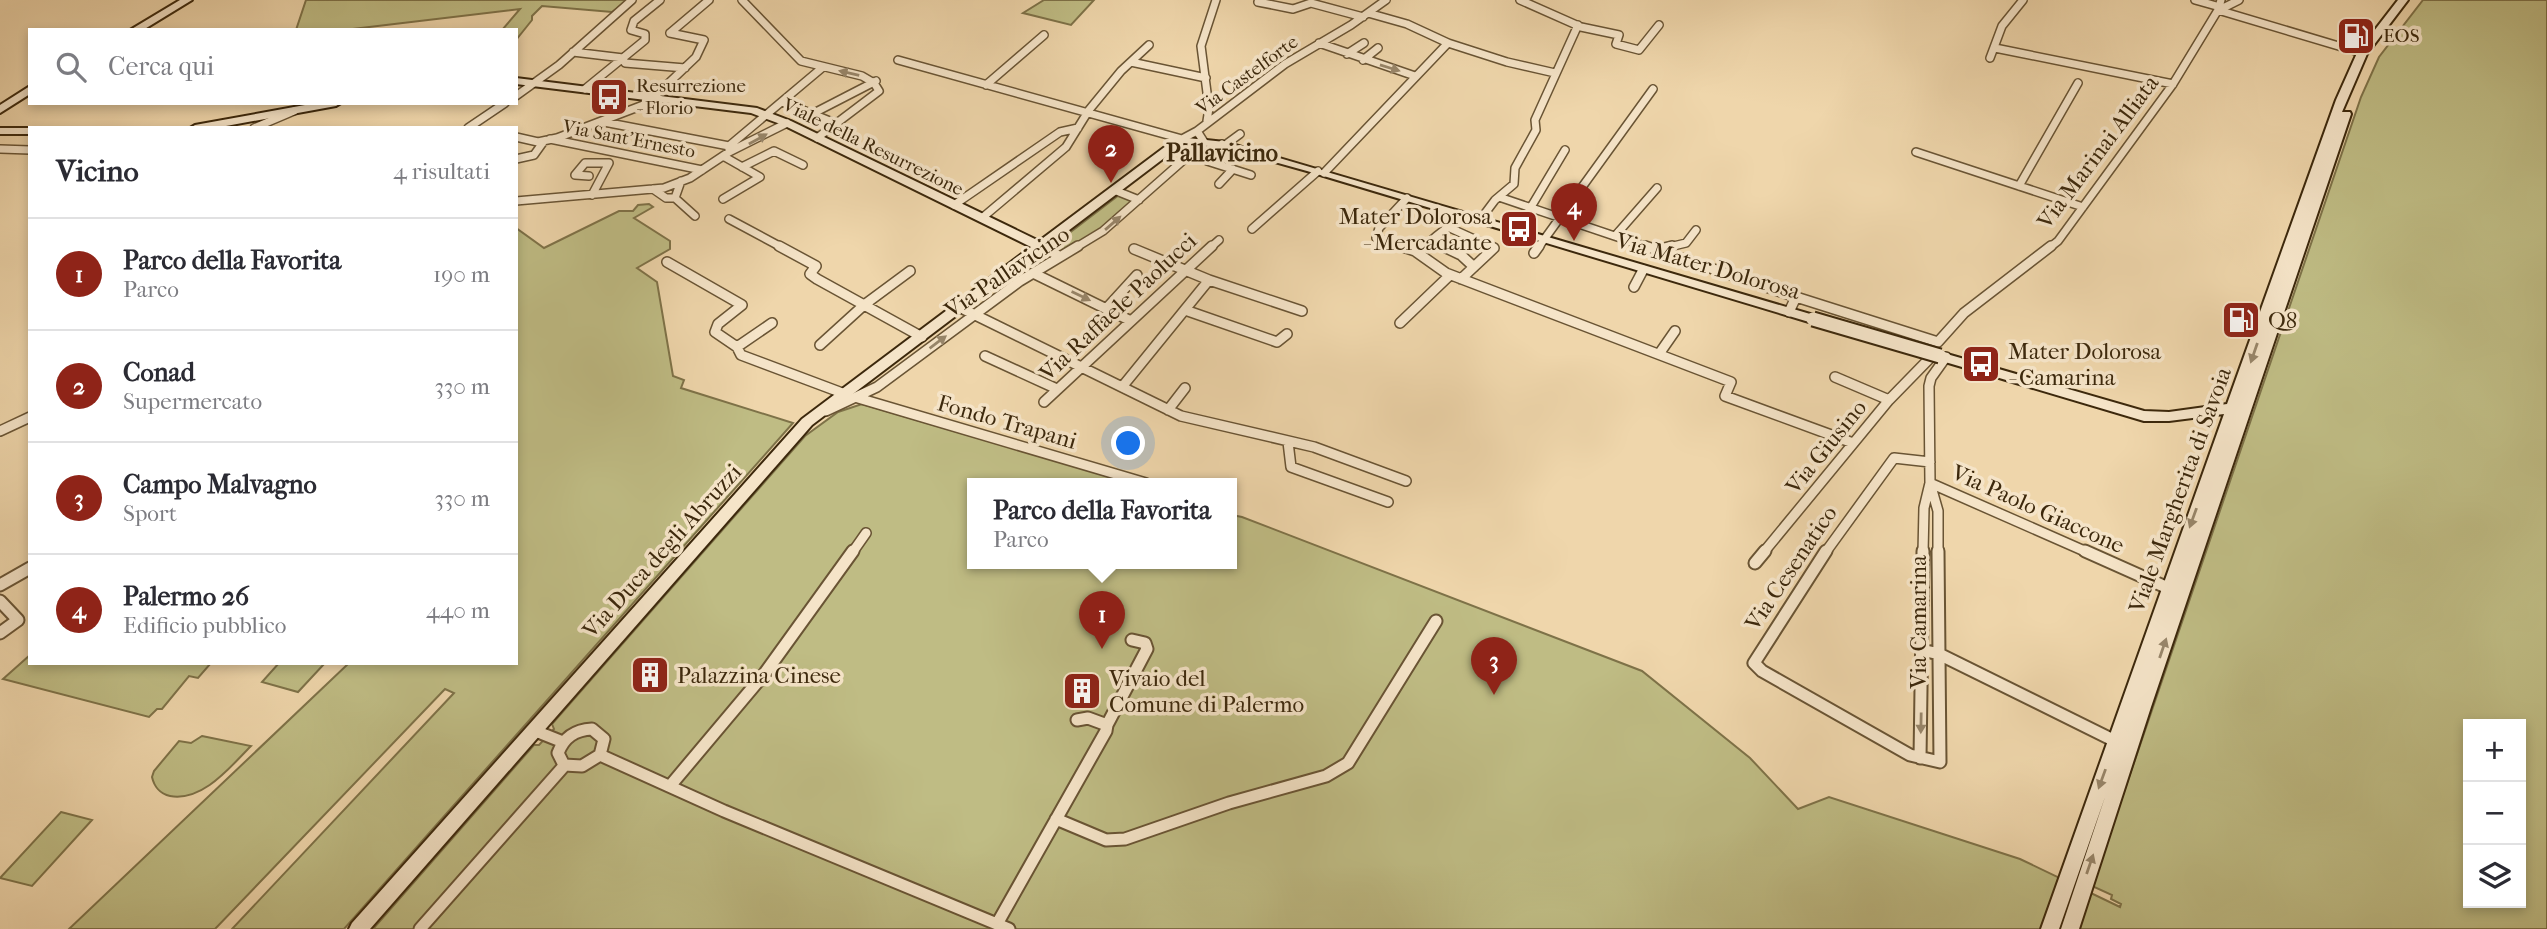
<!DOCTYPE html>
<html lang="it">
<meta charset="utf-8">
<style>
body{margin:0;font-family:"IM FELL French Canon",serif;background:#f7f7f7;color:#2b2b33}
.controls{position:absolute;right:21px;bottom:21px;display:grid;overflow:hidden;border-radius:0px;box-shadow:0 4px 10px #0003}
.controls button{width:63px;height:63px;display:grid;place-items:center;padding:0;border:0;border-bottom:2px solid #e1e1e2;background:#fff;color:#2b2b33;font:35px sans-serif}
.you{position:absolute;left:1129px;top:444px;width:24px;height:24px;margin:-18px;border:5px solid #fff;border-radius:50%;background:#1a73e8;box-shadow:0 0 0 10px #1a73e833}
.badge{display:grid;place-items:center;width:46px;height:46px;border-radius:50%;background:#8f2418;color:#fff;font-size:23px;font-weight:700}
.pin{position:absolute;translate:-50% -58px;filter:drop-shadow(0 2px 4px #0008)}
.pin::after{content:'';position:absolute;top:37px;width:24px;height:21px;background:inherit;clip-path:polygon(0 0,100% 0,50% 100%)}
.popup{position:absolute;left:967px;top:478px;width:270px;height:91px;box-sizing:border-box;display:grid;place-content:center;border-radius:0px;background:#fff;filter:drop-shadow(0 2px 5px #0005);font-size:23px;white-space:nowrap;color:#7c7c81}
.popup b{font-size:26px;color:#2b2b33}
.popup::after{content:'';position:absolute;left:50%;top:100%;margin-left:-14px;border:14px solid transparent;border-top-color:#fff}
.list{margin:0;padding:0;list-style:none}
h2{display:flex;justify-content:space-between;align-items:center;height:91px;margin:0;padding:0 28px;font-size:30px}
h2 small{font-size:23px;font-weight:400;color:#7c7c81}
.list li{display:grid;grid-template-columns:46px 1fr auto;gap:21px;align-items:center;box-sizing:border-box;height:112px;padding:0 28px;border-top:2px solid #e1e1e2}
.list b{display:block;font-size:26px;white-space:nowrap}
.list p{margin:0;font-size:23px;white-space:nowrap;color:#7c7c81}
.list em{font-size:23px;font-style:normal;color:#7c7c81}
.icon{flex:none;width:38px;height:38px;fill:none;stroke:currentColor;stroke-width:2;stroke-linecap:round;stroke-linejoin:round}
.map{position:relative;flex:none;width:2547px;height:929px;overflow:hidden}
.search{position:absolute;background:#fff;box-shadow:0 4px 10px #0003;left:28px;top:28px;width:490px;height:77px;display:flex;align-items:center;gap:18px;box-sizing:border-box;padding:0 24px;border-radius:0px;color:#7c7c81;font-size:26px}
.panel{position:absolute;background:#fff;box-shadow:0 4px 10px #0003;left:28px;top:126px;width:490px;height:539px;border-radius:0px}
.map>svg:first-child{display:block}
</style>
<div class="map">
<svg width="2547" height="929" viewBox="0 0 2547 929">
<rect width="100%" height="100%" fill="#efd6ab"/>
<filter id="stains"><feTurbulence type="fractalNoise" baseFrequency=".00286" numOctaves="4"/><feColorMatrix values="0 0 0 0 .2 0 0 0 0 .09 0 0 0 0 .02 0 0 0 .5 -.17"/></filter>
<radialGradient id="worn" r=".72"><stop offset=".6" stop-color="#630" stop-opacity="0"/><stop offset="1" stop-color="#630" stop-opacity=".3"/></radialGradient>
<path fill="#bfbc84" stroke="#7e7248" stroke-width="2" fill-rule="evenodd" d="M306,0h322l-16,12 -70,-6 -10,10v4l-16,20v-10h-14l18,-21 -176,21h-48z
M1044,0h50l-23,25 -48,-12z
M2423,0h124v929h-2174l161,-184h5l15,-16 -2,-5 253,-288 33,-24 24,-8 270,79h-160v80h260v-48l10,2 400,154 108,87 48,51 31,-12 191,62 100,48 1,-3 -10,-5 1,-4 -20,-9 269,-789 18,-40zM2468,724h53v179h-53z
M1119,195l15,6 -33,29 -39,23 -11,-6z
M649,204l4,3 -19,11 36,23v8l-33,19 20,14 16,94 11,4 -3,8 112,35 -449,506h-112l222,-236 -9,-4 -230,240h-146l280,-266h167v-435l28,20 75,-37h14l5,-6z
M30,655v8h181l-13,15 -9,-2 -27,33h-5l-8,8 -146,-38z
M279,663h46l-27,29 -36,-10z
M202,736l49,10c-20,20 -48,56 -81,50 -10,-2 -16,-10 -18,-19l2,-6 25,-30 12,2z
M61,812l31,8 -60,66 -32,-8z"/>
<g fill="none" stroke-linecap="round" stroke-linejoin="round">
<defs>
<path id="street-far2" d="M742,0l59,61 61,15 12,7
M1520,0l61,27 38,8 -3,9 23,6 20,-25
M2195,0l25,7
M1258,2l35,7 18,-6 52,14
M2218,10l144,43
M2219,10l20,-10
M1368,13l39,11 41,19 59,19 48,11
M670,33l39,-33
M1319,43l96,33
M1995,48l178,36
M573,52l50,6 2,5 60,5
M1347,54l17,-11
M1990,58l12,-32 21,-26
M898,60l284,79 15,-8 88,-67 66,-39 35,-25
M1363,60l15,-12
M1131,62l75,16
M986,85l58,-50
M585,89l60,-49v-6l-14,-4 3,-9 26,-21
M516,96l43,-31 73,-65
M653,98l43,-41 8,-17 -34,-7
M783,102l54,22
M812,114l64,-33
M1207,121l2,-13 -8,-62 15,-46
M604,122l125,24
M254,128l40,-17
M468,128l37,-25
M516,137l22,5 19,-4 102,-39
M817,138l62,-47 -5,-8
M550,139l152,31
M1222,144l-15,17 44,14
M1225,145l15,-11
M0,149l30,1
M729,152v-6l94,-79
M1916,152l167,55
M723,156l37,21 -37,22
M516,159l18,-4 10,-14
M742,167l32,-16 29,14
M1324,173l124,-130
M589,176l-14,-1 10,-12h24l-17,32
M681,181l-6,17 20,18
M1219,184l14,-15
M2019,186l59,-103
M653,189l13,9h9
M1114,190l25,10
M1499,197l151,51
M516,201l148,-13 26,-10 39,-26 58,-29
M954,205l106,-73 18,-4
M1531,207l34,-57
M982,218l84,-71 23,-37 32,-39 28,-26
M729,219l54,29
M1480,220l15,-20 19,-16 1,-16 21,-38 -1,-10 43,-95
M1450,228l44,20
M1252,229l66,-58
M1615,236l42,-48
M1431,242l15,6
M1075,248l28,-17 101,-89 -7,-11
M1210,248l9,-8
M1406,248l-30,-10 3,-10 28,-30
M1424,248c11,-14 25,-19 37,-33
M1538,248l115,-159
M1665,248l21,-5 10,-13
M2049,248l9,-7 115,-157 45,-74 3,-10"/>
<path id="street-far1" d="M779,246l37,20 -6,8 7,5 105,58
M1400,246l15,5 31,22 285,109 -6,14 128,47
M1442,246l19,9 13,12
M1645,246l151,51
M1041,247l15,7 -1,5
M1134,249l75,31 93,31
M1656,250l16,-4
M1534,253l5,-7
M1419,254l6,-8
M667,262l75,43 -24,19 -3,8 22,15 4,8 104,39
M1033,273l96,47
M1461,279l33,-31 -4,-2
M1634,287l9,-17
M961,308l220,108 133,31 92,34
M1106,309l31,-34
M1185,310l92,32 10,-8
M1789,312l7,-15 142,45 26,-29 87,-67
M1400,323l50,-48
M820,345l44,-40 46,-34
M737,347l35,-24
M1659,354l16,-23
M985,356l72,33
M1835,377l54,23
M1122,387l87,-107
M858,398l288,85
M1044,402l168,-156
M1168,410l17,-22
M826,411l51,-24 143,-106 58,-35
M0,431l30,-14
M1288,442l3,25 97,35
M1930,483l8,28v42
M1930,483l159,70
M852,553l14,-20
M1763,553l126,-153 41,-42
M1825,553l69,-95 36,4
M1923,553l1,-45 6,-25 -1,-97 2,-8 15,-21"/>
<path id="street" d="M1826,551l-72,112 8,8 148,84 30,7 -2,-211
M2085,551l83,37
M1755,563l10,-12
M0,585l30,-17
M0,601l18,19 -18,13
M1922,650l17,4 176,87
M1107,725l40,-76 -2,-6 -13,-3
M592,729l12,10 -4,16 -18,11 -18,-1 -6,-12c6,-16 17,-23 34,-24z
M533,730l30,12
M600,755l124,56 285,118
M1920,758l3,-207
M670,786l95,-113 88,-122
M1056,819l50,21 19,-1 104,-36 97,-27 22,-13 88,-142
M997,924l109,-193 1,-6 -19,-7 -11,2
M420,929l144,-163"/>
<path id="secondary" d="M180,0h12l-49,30h-13z
M2398,0h10l-41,54 -25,58h8l1,2 -200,593 -72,222h-18l44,-132 -46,132h-18l183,-515 -55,7h-25l-209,-62 -1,-3 6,-4 204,59 25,1 58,-8 109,-304 21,-47z
M516,78l241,30 34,13 248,120 139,-104 47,5 592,174 2,3 -6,4 -4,-1 -502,-151 -83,-23 -40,-5 -372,282 -442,504h-21l3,-6 450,-504 229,-172 -248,-122 -32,-12 -235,-29z
M30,86v8l-30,19v-8z
M316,103h25l-5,3 -121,22h-25l5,-3z
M0,128h30v6h-30z"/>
</defs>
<use href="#street-far2" stroke="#695434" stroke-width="10"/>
<use href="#street-far1" stroke="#695434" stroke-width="12"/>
<use href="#street" stroke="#695434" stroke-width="15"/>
<use href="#secondary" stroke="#3c280c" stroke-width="4"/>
<use href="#street-far2" stroke="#f5e4c8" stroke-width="7"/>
<use href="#street-far1" stroke="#f5e4c8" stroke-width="9"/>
<use href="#street" stroke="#f5e4c8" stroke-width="11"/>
<use href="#secondary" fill="#f5e4c8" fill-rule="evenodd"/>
<defs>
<path id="secondary-bridge" d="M1813,319l127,37"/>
</defs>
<use href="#secondary-bridge" stroke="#3c280c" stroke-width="17" stroke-linecap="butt"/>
<use href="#secondary-bridge" stroke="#f5e4c8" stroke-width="13"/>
</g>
<defs><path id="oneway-solid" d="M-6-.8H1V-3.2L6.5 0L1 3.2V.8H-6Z" transform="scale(1.75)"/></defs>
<g fill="#98866a">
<use href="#oneway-solid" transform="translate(1390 68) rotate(17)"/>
<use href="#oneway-solid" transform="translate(849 73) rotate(-167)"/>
<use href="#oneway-solid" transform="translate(758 139) rotate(-29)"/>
<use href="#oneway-solid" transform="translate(1113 223) rotate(-41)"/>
<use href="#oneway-solid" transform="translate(1081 296) rotate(26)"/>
<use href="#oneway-solid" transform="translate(938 342) rotate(-37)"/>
<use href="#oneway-solid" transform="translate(2254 353) rotate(109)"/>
<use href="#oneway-solid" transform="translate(2193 518) rotate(110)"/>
<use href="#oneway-solid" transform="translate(2163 648) rotate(-71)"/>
<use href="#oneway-solid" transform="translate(1921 723) rotate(91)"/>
<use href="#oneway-solid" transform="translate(2102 779) rotate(110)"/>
<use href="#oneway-solid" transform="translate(2090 864) rotate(-71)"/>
</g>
<defs>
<symbol id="fuel-square" viewBox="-11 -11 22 22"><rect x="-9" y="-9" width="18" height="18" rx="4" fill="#8f2418" stroke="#f5e4c8"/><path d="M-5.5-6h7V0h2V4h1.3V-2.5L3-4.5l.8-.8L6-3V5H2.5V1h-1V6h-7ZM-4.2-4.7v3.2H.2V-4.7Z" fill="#fff"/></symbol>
<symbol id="bus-square" viewBox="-11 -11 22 22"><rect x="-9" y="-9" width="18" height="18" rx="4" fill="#8f2418" stroke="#f5e4c8"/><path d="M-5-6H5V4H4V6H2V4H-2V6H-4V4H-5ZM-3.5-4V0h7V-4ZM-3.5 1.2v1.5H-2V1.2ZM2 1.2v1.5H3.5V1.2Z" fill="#fff"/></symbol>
<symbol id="building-square" viewBox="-11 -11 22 22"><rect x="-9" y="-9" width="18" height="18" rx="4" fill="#8f2418" stroke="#f5e4c8"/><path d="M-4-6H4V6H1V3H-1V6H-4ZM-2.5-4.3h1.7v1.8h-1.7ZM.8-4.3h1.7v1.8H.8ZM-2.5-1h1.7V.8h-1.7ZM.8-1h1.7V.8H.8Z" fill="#fff"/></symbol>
</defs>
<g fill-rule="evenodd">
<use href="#fuel-square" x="2334" y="14" width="44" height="44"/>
<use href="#bus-square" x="587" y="75" width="44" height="44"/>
<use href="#bus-square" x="1497" y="207" width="44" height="44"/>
<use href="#fuel-square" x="2219" y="298" width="44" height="44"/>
<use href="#bus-square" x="1959" y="342" width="44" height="44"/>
<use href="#building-square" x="628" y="653" width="44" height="44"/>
<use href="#building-square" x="1060" y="669" width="44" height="44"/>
</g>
<g text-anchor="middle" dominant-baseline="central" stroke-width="7" stroke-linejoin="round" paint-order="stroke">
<g font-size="19" fill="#3c280c" stroke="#f5e4c8" text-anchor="start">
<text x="2383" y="36">EOS</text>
<text x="636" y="86">Resurrezione<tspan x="636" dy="22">- Florio</tspan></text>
</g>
<g font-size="19" fill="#3c280c" stroke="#f5e4c8">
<text transform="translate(1247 75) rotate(-36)">Via Castelforte</text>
<text transform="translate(629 139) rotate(11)">Via Sant'Ernesto</text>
<text transform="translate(873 147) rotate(26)">Viale della Resurrezione</text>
</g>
<g font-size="23" fill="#3c280c" stroke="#f5e4c8">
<text transform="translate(2098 152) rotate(-53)">Via Marinai Alliata</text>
<text transform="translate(1708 266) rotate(16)">Via Mater Dolorosa</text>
<text transform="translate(1007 272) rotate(-34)">Via Pallavicino</text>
<text transform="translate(1118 307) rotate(-43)">Via Raffaele Paolucci</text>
<text transform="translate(1007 422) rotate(16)">Fondo Trapani</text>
<text transform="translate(1826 447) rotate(-51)">Via Giusino</text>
<text transform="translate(2180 490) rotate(-70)">Viale Margherita di Savoia</text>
<text transform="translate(2038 509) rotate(24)">Via Paolo Giaccone</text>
<text transform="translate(662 551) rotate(-48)">Via Duca degli Abruzzi</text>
<text transform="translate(1791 568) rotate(-56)">Via Cesenatico</text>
<text transform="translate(1918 622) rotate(-90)">Via Camarina</text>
</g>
<g font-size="23" fill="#3c280c" stroke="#f5e4c8" text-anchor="start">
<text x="1492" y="216" text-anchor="end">Mater Dolorosa<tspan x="1492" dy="26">- Mercadante</tspan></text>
<text x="2268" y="320">Q8</text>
<text x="2008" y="351">Mater Dolorosa<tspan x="2008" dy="26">- Camarina</tspan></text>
<text x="677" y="675">Palazzina Cinese</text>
<text x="1109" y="678">Vivaio del<tspan x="1109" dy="26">Comune di Palermo</tspan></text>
</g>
<g font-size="24" font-weight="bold" fill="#3c280c" stroke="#f5e4c8">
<text x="1222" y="153">Pallavicino</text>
</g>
</g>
<rect width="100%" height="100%" filter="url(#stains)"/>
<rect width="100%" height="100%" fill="url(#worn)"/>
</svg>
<div class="controls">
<button>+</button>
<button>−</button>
<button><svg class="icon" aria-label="layers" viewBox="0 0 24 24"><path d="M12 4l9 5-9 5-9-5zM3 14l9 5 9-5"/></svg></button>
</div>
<div class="you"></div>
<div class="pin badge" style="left:1102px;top:649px">1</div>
<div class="popup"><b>Parco della Favorita</b>Parco</div>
<div class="pin badge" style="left:1111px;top:183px">2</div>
<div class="pin badge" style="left:1494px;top:695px">3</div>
<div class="pin badge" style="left:1574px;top:241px">4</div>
<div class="search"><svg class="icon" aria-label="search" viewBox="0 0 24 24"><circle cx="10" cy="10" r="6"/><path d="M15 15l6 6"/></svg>Cerca qui</div>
<section class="panel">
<h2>Vicino<small>4 risultati</small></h2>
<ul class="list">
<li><span class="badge">1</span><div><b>Parco della Favorita</b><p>Parco</p></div><em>190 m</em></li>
<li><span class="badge">2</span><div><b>Conad</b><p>Supermercato</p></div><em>330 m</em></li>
<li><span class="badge">3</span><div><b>Campo Malvagno</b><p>Sport</p></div><em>330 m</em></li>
<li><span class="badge">4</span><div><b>Palermo 26</b><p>Edificio pubblico</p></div><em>440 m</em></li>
</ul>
</section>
</div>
